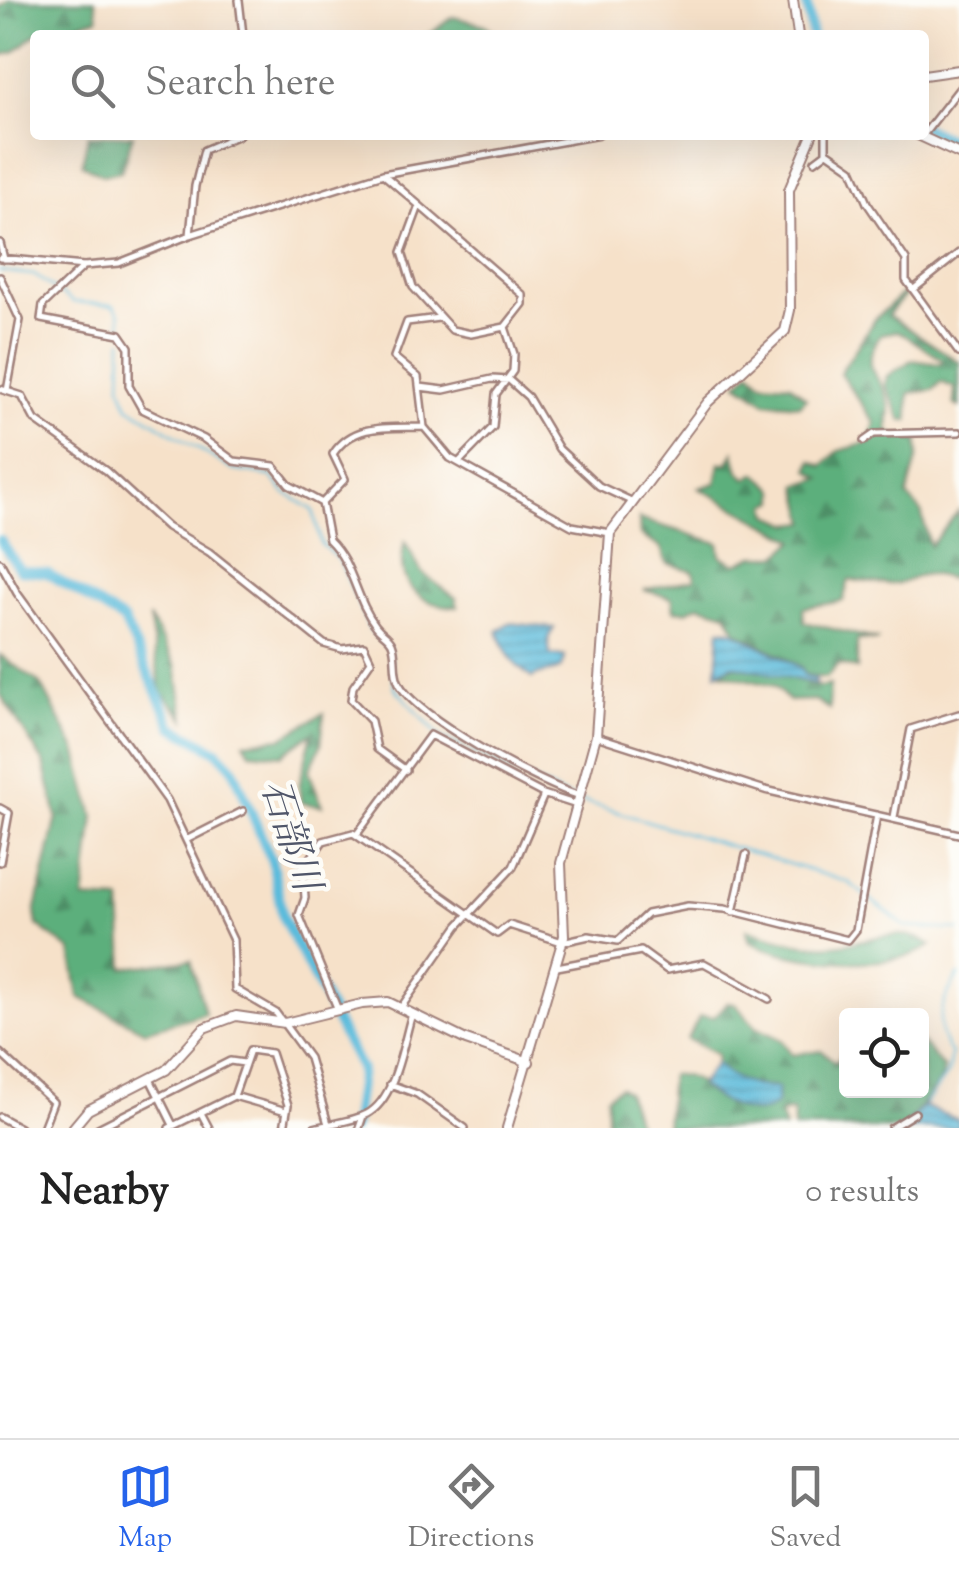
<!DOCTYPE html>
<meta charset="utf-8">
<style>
body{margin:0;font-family:"Sorts Mill Goudy","Noto Serif JP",serif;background:#f6f6f6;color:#222}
.controls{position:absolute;right:30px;bottom:30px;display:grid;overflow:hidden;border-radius:10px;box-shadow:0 10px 40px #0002}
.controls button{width:90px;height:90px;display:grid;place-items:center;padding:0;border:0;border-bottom:2px solid #e0e0e0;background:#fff;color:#222;font:50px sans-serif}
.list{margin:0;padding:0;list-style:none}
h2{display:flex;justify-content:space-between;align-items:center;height:130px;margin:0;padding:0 40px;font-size:42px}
h2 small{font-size:32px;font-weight:400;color:#767676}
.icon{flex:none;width:55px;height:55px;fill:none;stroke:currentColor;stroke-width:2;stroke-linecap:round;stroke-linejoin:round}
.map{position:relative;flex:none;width:959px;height:1128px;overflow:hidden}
.search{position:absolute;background:#fff;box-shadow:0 10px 40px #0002;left:30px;right:30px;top:30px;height:110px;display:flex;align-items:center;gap:25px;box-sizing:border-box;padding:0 35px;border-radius:10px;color:#767676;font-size:38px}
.sheet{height:310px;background:#fff}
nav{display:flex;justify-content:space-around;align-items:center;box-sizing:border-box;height:140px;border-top:2px solid #e0e0e0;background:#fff;font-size:28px;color:#767676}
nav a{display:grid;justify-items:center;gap:5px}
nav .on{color:#2563eb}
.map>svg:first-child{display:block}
</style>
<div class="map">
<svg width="959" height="1128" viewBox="0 0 959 1128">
<defs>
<pattern id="forest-firs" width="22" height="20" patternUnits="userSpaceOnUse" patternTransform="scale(2.5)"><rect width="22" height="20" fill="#5caf7c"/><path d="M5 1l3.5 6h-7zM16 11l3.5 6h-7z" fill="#4e8e66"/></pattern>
<pattern id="water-rules" width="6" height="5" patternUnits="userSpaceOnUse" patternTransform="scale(2.5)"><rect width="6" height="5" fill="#5cbbdb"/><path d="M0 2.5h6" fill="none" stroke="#4e97b2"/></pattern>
</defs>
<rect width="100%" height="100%" fill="#fdfcf7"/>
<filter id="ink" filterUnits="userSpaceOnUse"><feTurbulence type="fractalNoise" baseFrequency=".01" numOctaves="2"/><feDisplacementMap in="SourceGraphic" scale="20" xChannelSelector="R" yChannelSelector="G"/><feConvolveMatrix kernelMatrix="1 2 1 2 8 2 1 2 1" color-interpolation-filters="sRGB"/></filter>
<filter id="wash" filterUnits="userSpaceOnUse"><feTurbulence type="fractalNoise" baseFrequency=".0048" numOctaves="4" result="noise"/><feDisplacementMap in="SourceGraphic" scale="40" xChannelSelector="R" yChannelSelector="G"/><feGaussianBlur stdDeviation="2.25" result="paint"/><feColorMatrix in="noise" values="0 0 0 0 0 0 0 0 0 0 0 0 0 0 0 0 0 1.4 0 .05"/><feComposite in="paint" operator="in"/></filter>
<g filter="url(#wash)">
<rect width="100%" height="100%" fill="#f6e1c9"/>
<path fill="url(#forest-firs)" stroke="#536754" stroke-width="2.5" d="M9,0h86l3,18 -63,17 -21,17 -14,4v-49z
M453,17l32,8 14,10h-72z
M88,135h45l-12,36 -18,4 -21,-11z
M903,293l3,1 -18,21 71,47v45l-5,-3 1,-16 -14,-6 -8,8 -24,3v27l-7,1 -17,-37 2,-8 25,-16 28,4 3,-4 -45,-29 -17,3c-26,41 0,33 8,70 2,7 -1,18 -1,26l6,7 24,1v18l-11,40 14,15 9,35 29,-35v53l-10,15c-35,-12 -31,4 -57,5 -14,0 -28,-3 -43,-4l-6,21 -40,7 1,14 75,18h-22v29l-18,-5 -13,14 -21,-3 -4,-8 -65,-36 -9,-18 -28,-8 -13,6 -12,-1 -2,-12 -28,-8 51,-11 -2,-8 -27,-8 -5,-15 -21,-13 -1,-16 80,24 2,13 16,8 17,-8h24l17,-16 -96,-52 17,-5 4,-20h8l6,-11 5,19 8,8 9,-6 20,17v11l-8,4 2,10 21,9 16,-2 -9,-37 23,-7 -12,-8 3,-9 11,5 15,-15 30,-8 7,-20 -35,-50 35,-54z
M751,371l11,11 28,2 16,14 -6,7 -34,-3 -28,-19z
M405,542l17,31 34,25 2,9c-40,-1 -65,-24 -53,-65z
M149,617l27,49 9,53 -24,-28z
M0,655l41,29 35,66 18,66 -10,83 37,2 3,67 67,-8 14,53 -60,18 -66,-34 -8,-46 -34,-26 -2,-12 22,-96 -13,-54 -44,-69z
M734,666l39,5 46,16 11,-2 -1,24 -14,-9 -26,1 -15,-15 -54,-13z
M324,713l-3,32 -12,26 13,35 -21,-3 -2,-17 13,-53 -30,22 -32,-3 -6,-10 37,-4z
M746,929c29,9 55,18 86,16 34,-2 68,-22 100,0 -39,28 -140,18 -182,-3z
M727,1003l8,1 22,24 25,12 10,15 29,-5 15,13 10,-15v42h76v-48l22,27 -2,9 -37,50h-111l-1,-18 -13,4 5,14h-119l4,-53c30,-3 52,30 90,36l13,-24c-21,3 -43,-9 -57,-24l1,-8 -30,-16 13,-23 14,1z
M620,1087l7,5 12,36h-32v-32z"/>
<path fill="url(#water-rules)" stroke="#536d83" stroke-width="2.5" d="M509,623l45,5 -6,10 2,17 15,1c-2,23 -19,11 -33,22 -20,-14 -26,-24 -34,-47z
M720,629l11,1 70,38 3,7 12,4v5l-83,-19 -16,8z
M716,1063c17,19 38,24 62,25l-2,16c-20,20 -59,-3 -76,-19z
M925,1103v4l34,13v8h-54z"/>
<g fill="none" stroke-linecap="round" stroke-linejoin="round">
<path stroke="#5cbbdb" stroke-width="2.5" d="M0,271l34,4 39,27 41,3 6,8 2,19
M122,340l-1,46 7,20 105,64 38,6 13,16 29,18 8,34 19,17 29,67 20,22 6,38 44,48 126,60 283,86 58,45 53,3
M926,1103l22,-30 3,-20c-20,-24 -9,-54 8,-78"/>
<path stroke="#5cbbdb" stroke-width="10" d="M806,0l6,35
M924,127l35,17
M0,540l20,30 27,3 77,48 49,106 44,24 16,17 39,94 11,56 78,152 -8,58"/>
</g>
</g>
<g filter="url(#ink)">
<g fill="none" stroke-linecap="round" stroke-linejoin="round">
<defs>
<path id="street" d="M239,0l4,35
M924,134l35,-45
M698,135h16
M826,135v16l26,18 15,34 39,57v20l53,73
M815,161l12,-9
M383,174l140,121v9l-18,23 -34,7 -19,-4 -39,-43 -11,-35 17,-46
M190,235l5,-49 9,-36 35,-15
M0,243l4,16
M0,258l84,8 35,-3 71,-28 193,-61 216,-39
M84,266l-41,39 -2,14 79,15 9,13v39l13,23 62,30 30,22 40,5 15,19 33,18 7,37c25,24 26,59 47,86 5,7 12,9 16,17 5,12 1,26 6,38 13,35 145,104 182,115
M0,277l20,43 -13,71
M914,289l45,-36
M439,318l-32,4 -13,35 24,20 6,50 26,31 122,68 38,7
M420,387l24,3 48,-11 17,1 19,17 31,52 40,37 32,15
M0,389l22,7 13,24 71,51 61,56 42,25 115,92 18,5 22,-3 7,15 -18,26 -2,13 20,21 6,28 29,21
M864,441l10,-7 85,-2
M460,461l33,-34 3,-33 17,-23 1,-17 -9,-27
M323,502l22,-23 -12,-25c21,-32 57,-26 91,-27
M0,562l17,31 150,207 66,140 2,49 41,24 33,45 19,66
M596,736l169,54 194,44
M0,808l9,5 -9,49
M894,817l17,-88 48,-15
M357,834l73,-99 113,59 34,11
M186,840l57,-29
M733,912l13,-57
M557,967l84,-16 26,19 37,-7 65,36
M402,1006l56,-80 55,-59 31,-72
M338,1010l-39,-95 6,-17 -2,-29 20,-28 30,-8 144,101 12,-9 53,17 27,-6 29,5 29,-27 41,-8 37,3 123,31 8,-10 21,-115
M0,1053l53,49 -10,26
M150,1079l23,46
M390,1084l27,10 48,34
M234,1096l16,-46 21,3 17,52 -4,23
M201,1113l8,15
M0,1117l20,11
M98,1128l132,-67 14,2
M169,1128l65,-32 52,15
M314,1128c17,-5 38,-6 53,-14 29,-15 36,-72 45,-100
M359,1128l4,-12
M891,1128l24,-15"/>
<path id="secondary" d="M793,0l5,35
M924,75l35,-5
M918,135l41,19
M73,1128l15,-18 78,-40 38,-42 32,-12 49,7 77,-19 26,-2 78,38 63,22
M507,1128l57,-192 -3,-73 35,-127 14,-203 98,-131 77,-71 5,-21 -1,-120 23,-55"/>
</defs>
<use href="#street" stroke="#a0807a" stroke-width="10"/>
<use href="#secondary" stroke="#a0807a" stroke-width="12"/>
<use href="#street" stroke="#fff" stroke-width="5"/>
<use href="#secondary" stroke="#fff" stroke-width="8"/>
</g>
</g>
<g text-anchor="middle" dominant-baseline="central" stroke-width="9" stroke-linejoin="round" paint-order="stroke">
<g font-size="38" font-style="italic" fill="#505669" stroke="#fdfcf7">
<text transform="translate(288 836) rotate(72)">石部川</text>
</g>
</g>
</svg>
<div class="controls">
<button><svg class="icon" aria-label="locate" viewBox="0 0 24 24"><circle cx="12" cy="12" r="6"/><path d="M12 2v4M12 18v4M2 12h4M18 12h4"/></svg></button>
</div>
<div class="search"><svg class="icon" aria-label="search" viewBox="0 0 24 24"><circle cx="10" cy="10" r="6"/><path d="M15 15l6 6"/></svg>Search here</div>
</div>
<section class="sheet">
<h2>Nearby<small>0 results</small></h2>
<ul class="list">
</ul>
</section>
<nav>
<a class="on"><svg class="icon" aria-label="map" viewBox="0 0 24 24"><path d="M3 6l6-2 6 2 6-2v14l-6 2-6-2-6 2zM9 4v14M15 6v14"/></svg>Map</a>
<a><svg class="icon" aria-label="directions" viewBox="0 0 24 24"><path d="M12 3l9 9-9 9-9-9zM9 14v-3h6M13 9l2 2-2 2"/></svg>Directions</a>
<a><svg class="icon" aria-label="saved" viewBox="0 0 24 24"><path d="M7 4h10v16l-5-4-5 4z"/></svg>Saved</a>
</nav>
